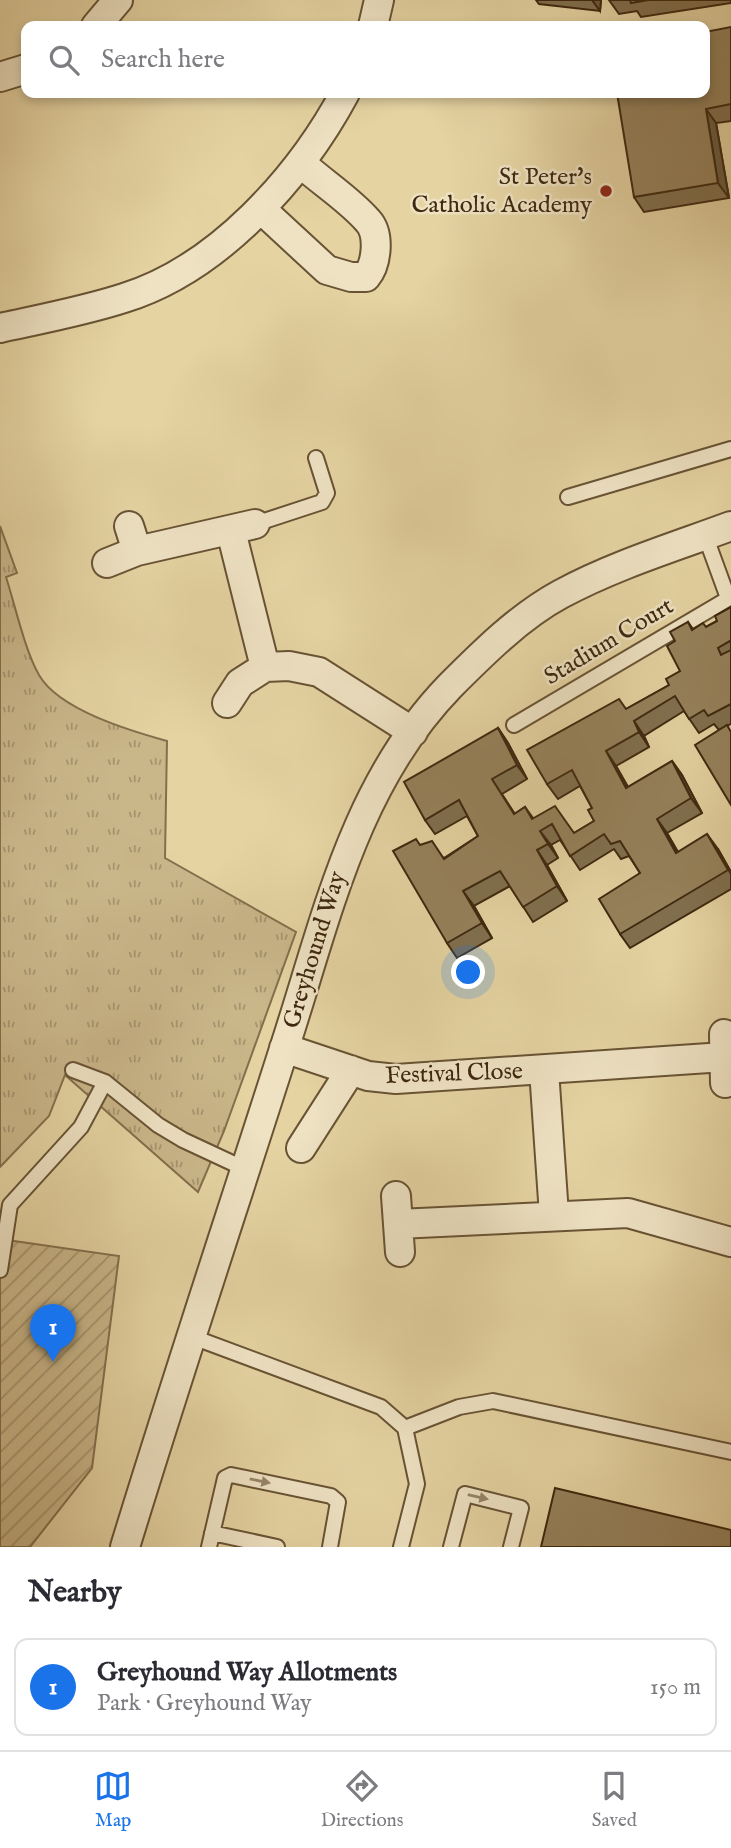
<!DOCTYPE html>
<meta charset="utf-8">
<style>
body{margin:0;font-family:"IM FELL English",serif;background:#f2f2f3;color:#2b2b33}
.you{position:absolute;left:469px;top:973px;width:24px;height:24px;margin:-18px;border:5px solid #fff;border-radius:50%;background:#1a73e8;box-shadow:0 0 0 10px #1a73e833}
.badge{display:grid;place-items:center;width:46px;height:46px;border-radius:50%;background:#1a73e8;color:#fff;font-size:23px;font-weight:700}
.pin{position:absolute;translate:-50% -58px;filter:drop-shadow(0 2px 4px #0008)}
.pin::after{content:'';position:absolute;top:37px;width:24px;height:21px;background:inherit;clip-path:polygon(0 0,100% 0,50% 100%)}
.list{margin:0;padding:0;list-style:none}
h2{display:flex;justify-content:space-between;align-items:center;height:91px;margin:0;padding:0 28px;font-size:30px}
h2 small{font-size:23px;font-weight:400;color:#7c7c81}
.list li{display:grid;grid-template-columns:46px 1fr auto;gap:21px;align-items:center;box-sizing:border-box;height:98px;margin:0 14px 14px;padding:0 14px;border:2px solid #e1e1e2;border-radius:14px}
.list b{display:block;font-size:26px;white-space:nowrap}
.list p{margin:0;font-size:23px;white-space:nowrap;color:#7c7c81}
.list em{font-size:23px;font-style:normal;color:#7c7c81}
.icon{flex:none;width:38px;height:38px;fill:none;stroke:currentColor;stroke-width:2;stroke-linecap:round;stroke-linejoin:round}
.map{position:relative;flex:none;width:731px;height:1547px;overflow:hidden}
.search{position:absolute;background:#fff;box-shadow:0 4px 10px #0003;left:21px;right:21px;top:21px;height:77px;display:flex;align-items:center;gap:18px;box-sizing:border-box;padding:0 24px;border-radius:14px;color:#7c7c81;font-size:26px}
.sheet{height:203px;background:#fff}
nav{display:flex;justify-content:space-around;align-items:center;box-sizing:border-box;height:98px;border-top:2px solid #e1e1e2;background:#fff;font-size:19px;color:#7c7c81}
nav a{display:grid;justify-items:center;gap:4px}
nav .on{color:#1a73e8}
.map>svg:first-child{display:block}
</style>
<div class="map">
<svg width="731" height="1547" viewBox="0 0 731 1547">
<defs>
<pattern id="park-tufts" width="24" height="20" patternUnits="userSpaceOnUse" patternTransform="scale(1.75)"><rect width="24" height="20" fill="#c9b689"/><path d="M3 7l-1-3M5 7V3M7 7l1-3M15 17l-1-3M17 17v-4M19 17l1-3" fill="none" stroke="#a5946e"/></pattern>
<pattern id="garden-furrows" width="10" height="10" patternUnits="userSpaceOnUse" patternTransform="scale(1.75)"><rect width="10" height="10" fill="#c9b689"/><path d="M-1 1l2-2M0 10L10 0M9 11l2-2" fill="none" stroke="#a5946e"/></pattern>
</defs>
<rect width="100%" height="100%" fill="#e5d3a2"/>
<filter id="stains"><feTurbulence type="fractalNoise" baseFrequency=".00286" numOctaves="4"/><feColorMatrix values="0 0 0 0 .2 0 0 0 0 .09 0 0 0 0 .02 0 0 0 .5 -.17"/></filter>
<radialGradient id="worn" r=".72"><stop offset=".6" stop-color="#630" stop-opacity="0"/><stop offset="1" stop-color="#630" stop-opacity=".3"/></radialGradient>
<path fill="url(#park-tufts)" stroke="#846f4c" stroke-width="2" d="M0,526l17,47 -11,4c9,28 19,74 33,98 20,35 92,56 128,66l-2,117 131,74 -72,199 -26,61 -133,-117 -16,41 -49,51z"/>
<path fill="url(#garden-furrows)" stroke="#846f4c" stroke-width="2" d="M0,1239l119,17 -27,212 -62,79h-30z"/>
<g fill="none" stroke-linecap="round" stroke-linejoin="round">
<defs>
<path id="service" d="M568,497l163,-48
M255,524l67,-22 5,-9 -11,-35
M705,535l23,63
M514,725l217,-128
M73,1070l32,12 53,43 25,15 60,28
M0,1270l10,-65 71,-78 24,-45
M190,1336l191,71 24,21 54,-21 34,-6 238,51
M212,1533l65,14
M209,1547l16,-69 6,-3 100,21 7,6 -8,45
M401,1547l16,-63 -12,-56
M451,1547l14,-53 56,14 -10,39"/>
<path id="minor" d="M96,26l22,-26
M373,26l6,-26
M0,77l26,-8
M261,209l66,61 24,7h15c11,-13 14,-43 2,-56 -18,-21 -45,-38 -66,-57
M0,328c41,-9 84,-17 124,-30 94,-29 176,-121 221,-205
M129,526l8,25
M231,531l34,136 24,-1 30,6 94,60
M107,563l30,-12 118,-27
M227,703l13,-20 25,-16
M724,1034l1,49
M284,1048l84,28 28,3 328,-22
M544,1070l10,145
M301,1148l50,-78
M396,1196l4,56
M398,1224l230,-11 103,29
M125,1547c51,-167 106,-332 159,-498 42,-128 69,-263 166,-363 33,-33 70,-70 111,-92 54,-29 113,-47 170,-68"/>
</defs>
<use href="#service" stroke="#685334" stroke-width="18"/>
<use href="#minor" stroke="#685334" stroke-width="32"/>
<use href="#service" stroke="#eee2c3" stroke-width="14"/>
<use href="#minor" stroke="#eee2c3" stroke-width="28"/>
</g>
<path fill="#806f4e" stroke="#3e280f" stroke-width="2" d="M536,0h65l-1,11 -61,-7z
M609,0h122v3l-90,14 -4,-6 -18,3z
M731,27v94l-15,2 13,75 -85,14 -10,-15 71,-104z
M731,607v117l-12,6 -5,-6 -15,9 -15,-22 -40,25 5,11 -33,19 12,21 44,-26 10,14 20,38 -35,20 11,19 40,-3 13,23v17l-101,59 -10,-14 20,-61 -11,-17 -8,3 -7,-10 -34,21 -20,-30 -9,5 7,13 -11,7 20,36 -34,21 -23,-36 -36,20 18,32 -35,20 -10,-15 -27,-98 24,13 34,-22 -11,-20 -32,18 -10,-14 73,-92 10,15 19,36 -25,15 13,20 10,-7 8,11 41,15 20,-12 -2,-13 -12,-22 -22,13 -11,-15 79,-75 43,-24 11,-14 -5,-30 13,-19 5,7 13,-2 11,-6z"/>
<path fill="#685a40" stroke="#3e280f" stroke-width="2" d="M592,0h9l-1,11z
M706,109l10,14 13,75 -11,-15z
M634,721l10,15 5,11 -10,-15z
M498,728l10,15 19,36 -10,-14z
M606,751l10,15 21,37 -11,-15z
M672,761l10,14 20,38 -11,-15z
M657,819l10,14 20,35 -11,-15z
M540,831l11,14 7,13 -10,-14z
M707,834l11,15 13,23v2z
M537,850l10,15 20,36 -10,-15z
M463,891l11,15 18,32 -10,-15z"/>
<path fill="#95815b" stroke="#3e280f" stroke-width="2" d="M630,0h18l-17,3z
M731,27v77l-25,5 12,74 -84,14 -17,-104h88v-61z
M731,607v36l-1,-2 -12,7 3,7 10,-5v54l-23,12 -4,-6 -15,9 -14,-23 -41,25 5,11 -33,19 20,37 46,-27 19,37 -34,21 19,34 31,-19 21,36 -108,64 -21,-35 41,-26 -20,-32 -9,3 -7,-10 -34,22 -18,-32 -12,7 8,13 -11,6 20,36 -34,21 -23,-36 -37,20 19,32 -35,20 -54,-92 23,-12 4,6 12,-4 12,18 34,-23 -19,-36 -34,20 -21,-38 94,-54 19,37 -25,14 22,35 11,-7 7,12 23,-13 19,27 20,-12 -6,-11 4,-2 -20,-38 -25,14 -20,-34 92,-51 7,10 43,-24 -3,-6 14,-8 -13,-25 8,-5 -5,-9 18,-10 4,8 11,-7 3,4 11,-6 -2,-5z
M727,725l4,7v73l-36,-60z
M555,1488l176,42v17h-190z"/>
<defs><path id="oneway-solid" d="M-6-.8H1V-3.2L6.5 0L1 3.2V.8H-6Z" transform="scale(1.75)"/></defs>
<g fill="#968569">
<use href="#oneway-solid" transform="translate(260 1481) rotate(12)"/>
<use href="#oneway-solid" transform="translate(478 1497) rotate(13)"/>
</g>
<circle fill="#8f2418" stroke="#eee2c3" stroke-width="2.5" cx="606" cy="191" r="7"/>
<g text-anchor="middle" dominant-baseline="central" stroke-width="5" stroke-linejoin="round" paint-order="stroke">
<g font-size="24" fill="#3e280f" stroke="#eee2c3" text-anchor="end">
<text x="592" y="177">St Peter's<tspan x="592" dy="28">Catholic Academy</tspan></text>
</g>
<g font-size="24" fill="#3e280f" stroke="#eee2c3">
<text transform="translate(609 642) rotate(-31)">Stadium Court</text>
<text transform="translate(315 950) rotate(-73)">Greyhound Way</text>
<text transform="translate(454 1074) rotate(-2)">Festival Close</text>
</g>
</g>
<rect width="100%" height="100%" filter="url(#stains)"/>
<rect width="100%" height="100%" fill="url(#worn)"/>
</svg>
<div class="you"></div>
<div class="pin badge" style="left:53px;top:1362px">1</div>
<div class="search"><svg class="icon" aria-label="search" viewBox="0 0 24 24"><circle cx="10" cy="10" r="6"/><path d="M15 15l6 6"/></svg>Search here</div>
</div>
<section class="sheet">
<h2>Nearby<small></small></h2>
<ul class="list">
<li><span class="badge">1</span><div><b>Greyhound Way Allotments</b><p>Park · Greyhound Way</p></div><em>150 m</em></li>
</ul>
</section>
<nav>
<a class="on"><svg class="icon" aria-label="map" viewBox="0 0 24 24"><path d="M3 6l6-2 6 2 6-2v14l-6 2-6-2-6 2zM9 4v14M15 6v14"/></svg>Map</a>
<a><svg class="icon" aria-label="directions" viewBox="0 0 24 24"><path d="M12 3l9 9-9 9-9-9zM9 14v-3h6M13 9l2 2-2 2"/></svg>Directions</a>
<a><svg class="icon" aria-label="saved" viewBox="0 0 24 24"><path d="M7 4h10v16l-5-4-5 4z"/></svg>Saved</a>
</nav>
